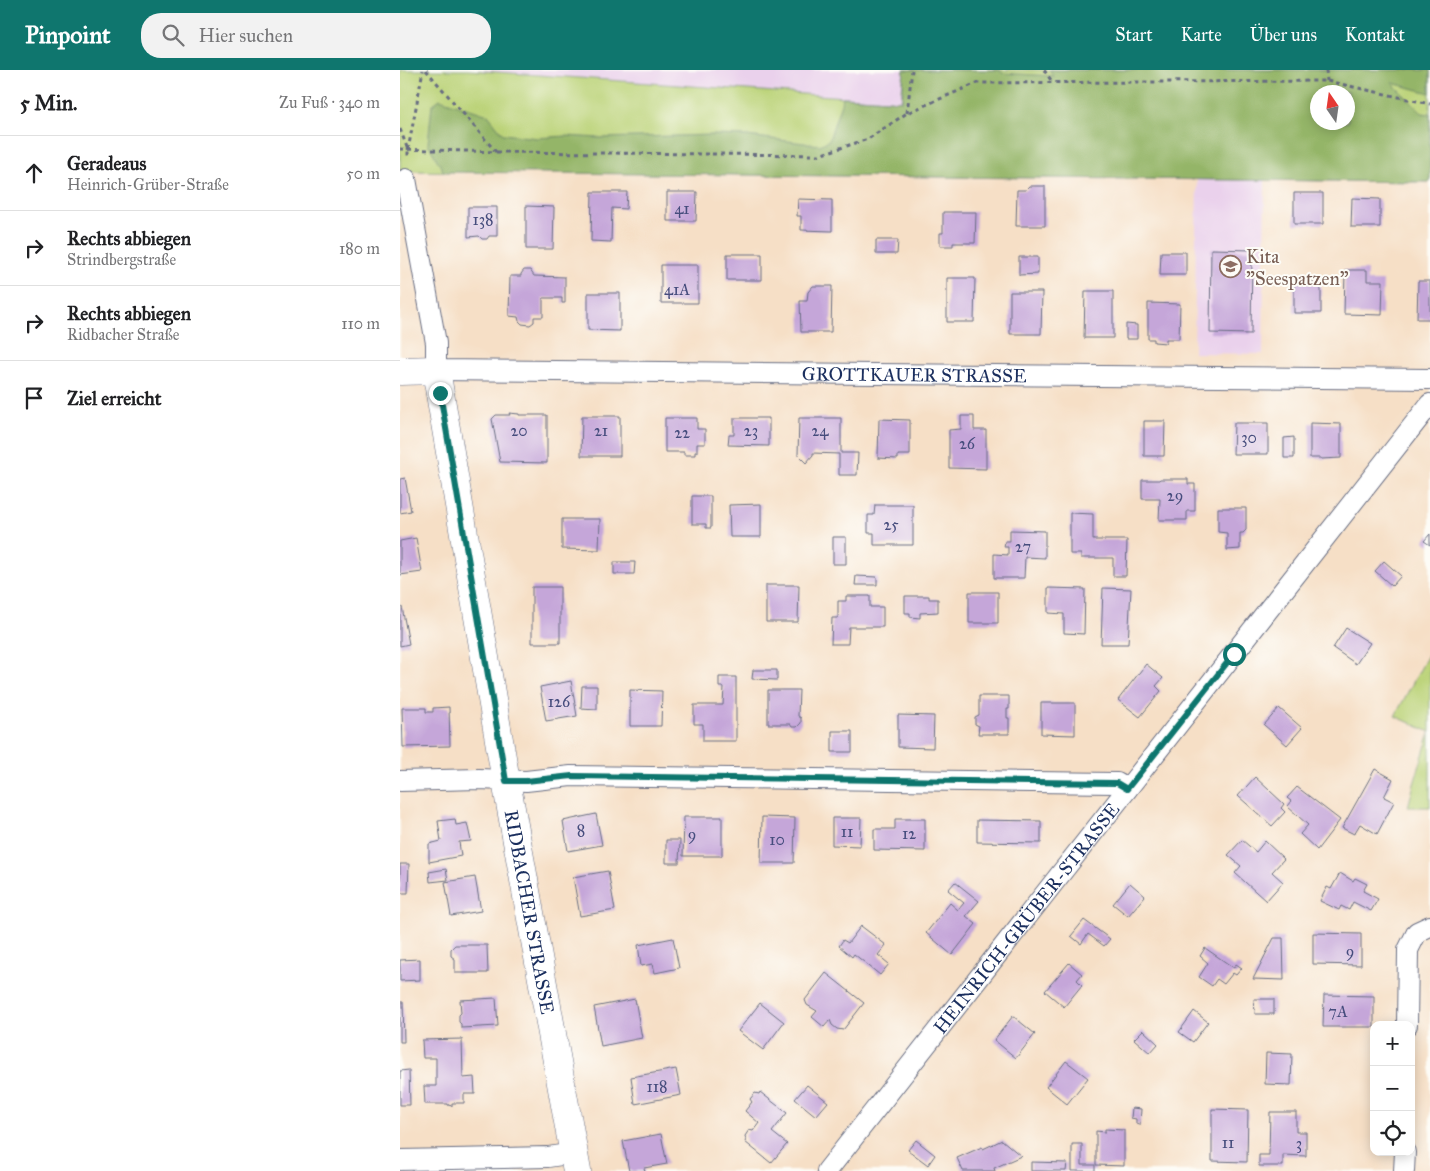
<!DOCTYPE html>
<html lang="de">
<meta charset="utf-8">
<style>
body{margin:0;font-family:"IM FELL Great Primer",serif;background:#f2f2f2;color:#202124}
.controls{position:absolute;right:15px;bottom:15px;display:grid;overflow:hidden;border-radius:10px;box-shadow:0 2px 12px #0003}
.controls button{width:45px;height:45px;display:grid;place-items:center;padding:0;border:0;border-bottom:1px solid #e0e0e0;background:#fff;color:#202124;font:25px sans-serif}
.compass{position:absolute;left:910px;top:15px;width:45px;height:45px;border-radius:50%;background:#fff;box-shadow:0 2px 12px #0003;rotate:347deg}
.stop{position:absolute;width:15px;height:15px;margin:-11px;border:4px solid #0f766e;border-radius:50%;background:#fff}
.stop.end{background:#0f766e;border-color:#fff;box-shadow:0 1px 5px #0008}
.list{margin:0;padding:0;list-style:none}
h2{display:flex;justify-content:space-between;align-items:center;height:65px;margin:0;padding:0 20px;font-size:21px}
h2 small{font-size:16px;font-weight:400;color:#757577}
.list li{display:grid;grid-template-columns:32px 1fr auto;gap:15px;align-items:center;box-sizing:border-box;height:75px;padding:0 20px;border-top:1px solid #e0e0e0}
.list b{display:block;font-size:19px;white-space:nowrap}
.list p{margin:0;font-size:16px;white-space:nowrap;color:#757577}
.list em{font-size:16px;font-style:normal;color:#757577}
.icon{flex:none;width:28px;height:28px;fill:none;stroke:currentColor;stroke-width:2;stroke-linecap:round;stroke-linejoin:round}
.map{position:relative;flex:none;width:1030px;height:1101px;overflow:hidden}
header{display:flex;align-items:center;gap:30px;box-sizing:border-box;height:70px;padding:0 25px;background:#0f766e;color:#fff}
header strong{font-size:24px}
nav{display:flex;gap:28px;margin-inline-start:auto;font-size:18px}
.search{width:350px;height:45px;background:#f2f2f2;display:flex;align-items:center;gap:12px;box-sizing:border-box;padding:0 18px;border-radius:20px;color:#757577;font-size:19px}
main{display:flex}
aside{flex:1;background:#fff}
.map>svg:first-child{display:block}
</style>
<header>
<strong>Pinpoint</strong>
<div class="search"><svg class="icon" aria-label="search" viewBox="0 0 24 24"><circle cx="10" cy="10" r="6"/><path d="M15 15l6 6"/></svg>Hier suchen</div>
<nav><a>Start</a><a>Karte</a><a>Über uns</a><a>Kontakt</a></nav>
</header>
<main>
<aside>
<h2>5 Min.<small>Zu Fuß · 340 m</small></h2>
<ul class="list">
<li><svg class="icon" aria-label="ahead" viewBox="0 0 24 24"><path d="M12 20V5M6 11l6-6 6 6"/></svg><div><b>Geradeaus</b><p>Heinrich-Grüber-Straße</p></div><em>50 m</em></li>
<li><svg class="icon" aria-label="right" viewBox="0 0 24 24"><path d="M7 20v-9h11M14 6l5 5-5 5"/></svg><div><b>Rechts abbiegen</b><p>Strindbergstraße</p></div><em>180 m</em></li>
<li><svg class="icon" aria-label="right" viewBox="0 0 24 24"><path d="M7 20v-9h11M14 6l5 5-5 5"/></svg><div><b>Rechts abbiegen</b><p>Ridbacher Straße</p></div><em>110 m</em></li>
<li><svg class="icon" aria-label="arrive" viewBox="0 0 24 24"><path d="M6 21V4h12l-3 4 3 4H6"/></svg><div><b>Ziel erreicht</b></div></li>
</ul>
</aside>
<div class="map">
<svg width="1030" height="1101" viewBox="0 0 1030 1101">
<rect width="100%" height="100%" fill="#fdfcf7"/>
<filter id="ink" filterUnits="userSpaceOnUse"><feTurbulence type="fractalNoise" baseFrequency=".02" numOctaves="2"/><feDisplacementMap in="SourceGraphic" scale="10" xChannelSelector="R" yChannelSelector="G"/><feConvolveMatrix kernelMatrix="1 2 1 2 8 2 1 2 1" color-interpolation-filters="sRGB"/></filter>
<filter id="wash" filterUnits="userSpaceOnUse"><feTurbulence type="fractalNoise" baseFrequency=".0096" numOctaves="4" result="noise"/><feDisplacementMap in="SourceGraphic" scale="20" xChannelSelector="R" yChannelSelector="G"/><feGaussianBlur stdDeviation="1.12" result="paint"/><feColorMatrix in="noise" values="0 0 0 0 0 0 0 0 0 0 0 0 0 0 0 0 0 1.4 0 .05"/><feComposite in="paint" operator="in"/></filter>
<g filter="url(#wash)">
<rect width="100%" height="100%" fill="#f6dfc6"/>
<path fill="#ead1ec" d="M68,0h436l-2,31z
M797,110l68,1 -2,173 -69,-1z"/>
<path fill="#bbd378" stroke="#6b816b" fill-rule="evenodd" d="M0,0h68l433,31 3,-31h526v112l-1030,-11zM918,22h30v30h-30z
M1030,581v156h-22l6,-23 16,-52 -35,-16z"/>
<path fill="#94b568" stroke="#587263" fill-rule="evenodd" d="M504,0h95l3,3 51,3 -3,-6h380v23l-38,-10 30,30 8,1v68l-986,-10 -16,-28 4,-39 8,-6 48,16 15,19 34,4 29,-2 33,2 115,-3 33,1 73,9 9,-5 14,-43 59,4zM918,22h30v30h-30z"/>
<g id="blocks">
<path fill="#c5a6d9" d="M630,116h15v40h-29l1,-36h9z
M192,122h35l-1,17 -14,-1 -1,34 -20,-1z
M267,122h30l-1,29h-29z
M894,123h29v31h-29z
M952,128l28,1v28h-29z
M398,129l34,1v31l-31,-1v-14h-4z
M126,136l28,1 -1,42h-27z
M68,137h29v29h-8l-2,3h-5l-3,-3 -11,1z
M543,142h33l-1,31h-22v3h-13v-13h3z
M476,170h22l-1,14h-21z
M811,179l41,1 -1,84 -41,-1z
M761,182h25v23h-26z
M327,184h35v26h-35z
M619,187h19v17l-19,1z
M261,195h37v38h-37z
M124,200h6l4,6 31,1v26h-3v-5h-19v19h-9v5l-4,3 -8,-1 -3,-3 -1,-4 -9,-1 1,-40h11v-2z
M945,200h22v11h16l-1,34 -38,-1z
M547,208h28l-1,44h-27z
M1018,211h12v38h-13z
M894,212h27v31h-27z
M413,216h19l-1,46h-30l-1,-31h7l1,-9z
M685,221h28v47h-29z
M610,222h32l-1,42h-31z
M188,223h32v38l-32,-1z
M748,233l32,1 -1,35h-13v4l-12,-1v-3h-6z
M726,254l11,1v14h-11z
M109,343l10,1v1h28v48l-47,-1 -8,-43 4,-4h14z
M182,346h38v40h-39z
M561,346h13v14h12v39l-37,-1v-38l12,-1z
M265,348h32v11h8v15h-8v8h-2v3h-11v-3h-19z
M334,348h35v28l-41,-1 1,-10h5z
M399,348h42v35h17l-1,22h-18v-21l-26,-1v2l-7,8 -8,-8z
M479,349l31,1v35h-12v4l-20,-1z
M744,351h21l-1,35h-20z
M834,353h34v31h-35z
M910,353l31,1v34l-20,1v-1h-11z
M894,367v21h-10v-20z
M5,408l6,33 -11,2v-34z
M760,409h28v5h7v27h-8v9h-28l1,-21h-18v-19h17z
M292,426h19v32h-5v-4h-14z
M361,434v33h-31l-1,-32z
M475,435h38v40h-39v-12h-6v-18h6z
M818,438h28v22l-3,3h-3v16l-13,1v-17l-9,-1z
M670,443l23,1v26h34l-1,36h-13v-18h-32v-4h-11z
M162,449h38l-1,31 -37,-1z
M610,460l35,1v27l-20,-1 -1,21h-30v-24l14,1v-8h-4l1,-6h5z
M1030,464v11l-6,-4z
M433,467h13v27h-13z
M16,468l6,34 -22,3v-34z
M984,491l17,15 -9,10 -17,-15z
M214,492h21l-1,12h-20z
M456,506l21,1v8h-22z
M366,515h33l-1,37h-32z
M132,517h28v56h-28z
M648,518l37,1 -1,45 -20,-1v-19l-16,-1z
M703,518l28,1 -3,55h-27z
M569,522h29v31h-29z
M446,526h24v11h13v20h-34l-1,17h-17l1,-26h6v-17h8z
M505,526h24v3h9v13l-18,1v5l-10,-1v-4h-5z
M0,537h2l7,37 -9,2z
M946,558l24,15 -14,21 -23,-16z
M746,594l17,14 -7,8 5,5 -21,26 -22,-17z
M353,600h24v10l-25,-1z
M319,607h17v64h-33v-17h-9v-19h29l1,-18h-5z
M171,611l6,35 -31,5 -6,-34z
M182,616h15v23l-16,-1z
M230,620l32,1 -1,35h-31z
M368,620h31l-1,26 3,2v5l-4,4h-5l-2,-3h-22z
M579,626h30v13h-2v9h2v16h-31l1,-8 -4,-2v-7l4,-2z
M641,633h34v32l-34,-1z
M49,637l1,39 -47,1 -1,-39h24v4h7v-4z
M879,638l23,20 -15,17 -23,-20z
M498,645l36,1 -1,32 -35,-1z
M432,661h20v21h-20z
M975,699l18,10 -9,18 10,5 -17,32 -17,-10 -6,10 -12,-6z
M855,707l29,27 -3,4 4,4 -13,14 -34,-30z
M897,717l43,33 -23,30 -17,-16 8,-9 -21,-19 4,-5 -4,-3z
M196,744l6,31 -34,6 -5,-30z
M284,747h38v39h-39z
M362,747l33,1 -1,45h-33z
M432,748h29l-1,28 -28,-1z
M55,749l1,6 11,-2 4,18 -12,1 2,14 -32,6v-18l12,-3 -3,-20z
M495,749h30v32l-51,-1v-21h21z
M577,750l64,1v22l-64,-1z
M266,770h14l-1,23h-13z
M842,770l14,12 9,-11 19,18 -12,13 11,10 -17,19 -31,-28 6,-7 -13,-11z
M0,794h9l-1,29h-8z
M46,799l2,11 -18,2 -1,-10z
M208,801l7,39 -35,6 -7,-39z
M940,803l13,8 2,-3 12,6 -4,7 15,8 -7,12 -18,-9 -4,8 -8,-4 -2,4 -19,-9 7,-14 4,2z
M75,807l6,34 -30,5 -6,-34z
M555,812l24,19 -13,15 10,8 -24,31 -26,-22 24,-30 8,7 6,-7 -16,-13z
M730,813l15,13 -17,20 -15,-12z
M684,850l26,19 -6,7 -16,-12 -7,10 -10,-8z
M461,856l25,19 -8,10 11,9 -9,11 -26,-21 -2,3 -13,-11 4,-6 5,3z
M913,863l48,1v31l-48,-1z
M273,868l6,30 -24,5 -2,-9 -12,2 -3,-21z
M874,868h9l1,42 -31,-1z
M55,875h32l1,28h-33v-14l-4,-3v-7z
M805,878l29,20 2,-4 6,4 -6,7 -3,-2 -9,11 -7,-5 -5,7 -13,-9 9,-14 -8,-7z
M20,889v21l-20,1v-21z
M669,893l13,11 -5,6 5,5 -18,22 -19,-16z
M426,903l38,30 -21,27 -6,-1 -5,-4 -2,-5 -6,7 -12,-10 5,-6 -10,-6 -2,-5z
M924,925l50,1v31h-51z
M96,928l2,28 -37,2v-4l-2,-2v-7l2,-2 -1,-13z
M235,929l7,39 -41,8 -7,-39z
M854,929h20v15h-19z
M0,932h3l1,40h-4z
M360,933l24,19 -21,28 -25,-19z
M794,941l14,11 -15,20 -14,-10z
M613,946l22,18 -19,24 -22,-18z
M743,960l15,14 -8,9 -16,-14z
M62,969l1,39 11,-1 1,17h-11v9h-12v3l-4,-1v-1h-23l-1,-18h12v-28h-13l-1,-18z
M866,983l26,1 -1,31 -26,-1z
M666,991l22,17 -21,26 -21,-17z
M276,999l5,26 -46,9 -4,-27z
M9,1000l1,35h-10v-34z
M407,1015l21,17 -12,14 -21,-17z
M360,1022l27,21 -15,19 15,12 -16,19 -26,-21 1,-2 -1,-4 4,-6 4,1 6,-8 -14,-12 7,-9 -2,-3 5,-6 4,1z
M732,1038l9,1 -1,16 -4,-1v-5l-5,-1z
M812,1039l36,1 -1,52 -35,-1z
M870,1042h26v20h10v24l-23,-1v11h-24v-11h10z
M705,1059l19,1v36l-28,-1v-34l9,1z
M261,1064l6,30 -23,4 1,3h-16l-6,-30z
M516,1070l19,15 -7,10 -20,-15z
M602,1070l19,16 -27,12 1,3h-32l-6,-13 25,-11 1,2z
M672,1074h10v21h13v6h-23z
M631,1092l36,1 -1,8h-35z"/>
</g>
</g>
<g filter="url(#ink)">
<use href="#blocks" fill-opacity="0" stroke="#686d82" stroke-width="1"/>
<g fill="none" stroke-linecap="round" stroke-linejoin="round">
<defs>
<g id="street">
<path id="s1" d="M6,109l30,164v27l994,9"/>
<path d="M0,711l79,-2 47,2 45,-5 546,7 10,6"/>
<path d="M1007,955l1,-75 9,-18 13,-6"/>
<path d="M0,1090l148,-3 26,-4"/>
<path id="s2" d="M427,1101l603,-767"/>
<path d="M1004,1101l1,-19"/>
</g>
<g id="secondary">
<path id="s3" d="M0,301l36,-1 70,411 71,390"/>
</g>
</defs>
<use href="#street" stroke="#686d82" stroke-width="22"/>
<use href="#secondary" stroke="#686d82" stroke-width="29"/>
<path stroke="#686d82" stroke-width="3" stroke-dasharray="4 4" stroke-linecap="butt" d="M26,0l70,82
M644,0l9,13
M926,0l1,11
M507,43l5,-43
M0,59l8,21v8
M0,79l96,3 323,3 49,-16 39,-26 70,-30 350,-2 103,23
M8,80l15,-80"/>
<use href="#street" stroke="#fff" stroke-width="20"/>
<use href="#secondary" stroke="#fff" stroke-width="28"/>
</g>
</g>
<g fill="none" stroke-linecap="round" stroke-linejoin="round" filter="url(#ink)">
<path stroke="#0f766e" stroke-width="6" d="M40,323l66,388h20l46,-5 545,7 10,6 107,-135"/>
</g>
<defs>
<symbol id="school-ring" viewBox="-11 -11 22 22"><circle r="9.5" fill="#fdfcf7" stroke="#8d6e63" stroke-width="1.5"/><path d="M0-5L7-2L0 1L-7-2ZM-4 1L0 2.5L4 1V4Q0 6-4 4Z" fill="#8d6e63"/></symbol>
</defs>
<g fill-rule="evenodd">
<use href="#school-ring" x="818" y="184" width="25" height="25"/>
</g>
<g text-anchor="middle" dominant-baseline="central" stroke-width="4" stroke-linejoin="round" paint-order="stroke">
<g font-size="16" fill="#464d7d">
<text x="282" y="138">41</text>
<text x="83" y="149">138</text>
<text x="277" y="219">41A</text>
<text x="119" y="360">20</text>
<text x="201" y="360">21</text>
<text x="351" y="360">23</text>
<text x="420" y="360">24</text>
<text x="282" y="362">22</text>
<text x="849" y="367">30</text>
<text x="567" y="373">26</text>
<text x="775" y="425">29</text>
<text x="491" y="454">25</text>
<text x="623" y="476">27</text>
<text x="159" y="631">126</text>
<text x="181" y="760">8</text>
<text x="447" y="761">11</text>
<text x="509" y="763">12</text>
<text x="292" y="764">9</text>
<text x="377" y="769">10</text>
<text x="950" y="881">9</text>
<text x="938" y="941">7A</text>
<text x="257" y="1016">118</text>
<text x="828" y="1072">11</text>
<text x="899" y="1073">3</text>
</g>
<g font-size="19" fill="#785e54" stroke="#fdfcf7" text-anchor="start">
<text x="846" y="186">Kita<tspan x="846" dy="22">"Seespatzen"</tspan></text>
</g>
<g font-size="19" fill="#1b2f5e" stroke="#fdfcf7">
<text stroke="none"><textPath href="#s1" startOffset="672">GROTTKAUER STRASSE</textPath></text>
<text stroke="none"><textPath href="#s3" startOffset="586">RIDBACHER STRASSE</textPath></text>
<text stroke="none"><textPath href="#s2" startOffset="322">HEINRICH-GRÜBER-STRASSE</textPath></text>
</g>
</g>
</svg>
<div class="controls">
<button>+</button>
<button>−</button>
<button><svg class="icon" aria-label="locate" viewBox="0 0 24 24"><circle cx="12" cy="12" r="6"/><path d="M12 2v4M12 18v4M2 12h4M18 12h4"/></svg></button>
</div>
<svg class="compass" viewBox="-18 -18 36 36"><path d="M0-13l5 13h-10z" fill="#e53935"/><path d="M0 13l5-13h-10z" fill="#757577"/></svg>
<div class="stop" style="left:834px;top:584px"></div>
<div class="stop end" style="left:40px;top:323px"></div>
</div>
</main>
